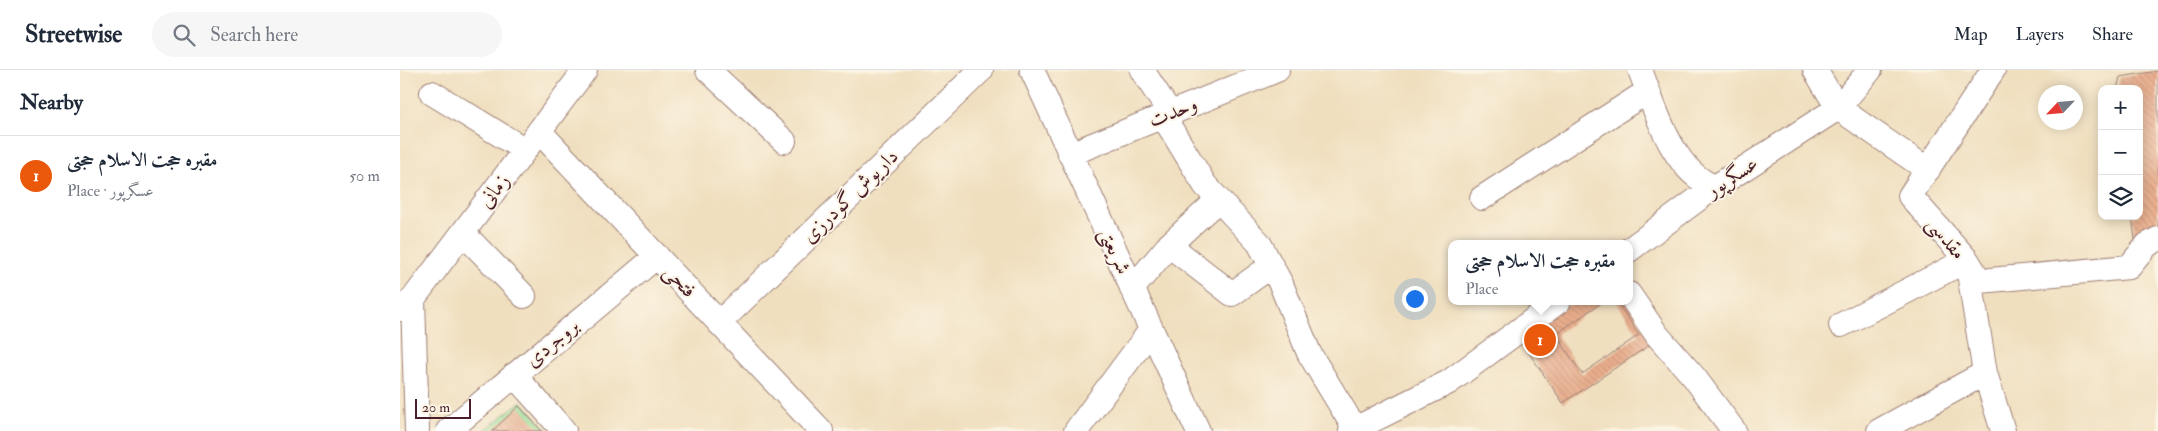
<!DOCTYPE html>
<meta charset="utf-8">
<style>
body{margin:0;font-family:"IM FELL Double Pica",Amiri,serif;background:#f6f6f7;color:#1f2937}
.controls{position:absolute;right:15px;top:15px;display:grid;overflow:hidden;border-radius:10px;box-shadow:0 2px 12px #0003}
.controls button{width:45px;height:45px;display:grid;place-items:center;padding:0;border:0;border-bottom:1px solid #e0e1e3;background:#fff;color:#1f2937;font:25px sans-serif}
.compass{position:absolute;left:1638px;top:15px;width:45px;height:45px;border-radius:50%;background:#fff;box-shadow:0 2px 12px #0003;rotate:244deg}
.scale{position:absolute;left:15px;bottom:12px;width:56px;box-sizing:border-box;padding-left:5px;border:2px solid #4a1f2b;border-top:0;font-size:14px;line-height:18px;white-space:nowrap;color:#4a1f2b;-webkit-text-stroke:4px #fcf5e5;paint-order:stroke}
.you{position:absolute;left:1014px;top:228px;width:18px;height:18px;margin:-12px;border:4px solid #fff;border-radius:50%;background:#1a73e8;box-shadow:0 0 0 8px #1a73e833}
.badge{display:grid;place-items:center;width:32px;height:32px;border-radius:50%;background:#ea580c;color:#fff;font-size:16px;font-weight:700}
.pin{position:absolute;translate:-50% -50%;border:2px solid #fff;box-shadow:0 1px 5px #0006}
.popup{position:absolute;left:1048px;top:170px;width:185px;height:65px;box-sizing:border-box;display:grid;place-content:center;border-radius:10px;background:#fff;filter:drop-shadow(0 1px 4px #0005);font-size:16px;white-space:nowrap;color:#747a83}
.popup b{font-size:19px;color:#1f2937}
.popup::after{content:'';position:absolute;left:50%;top:100%;margin-left:-10px;border:10px solid transparent;border-top-color:#fff}
.list{margin:0;padding:0;list-style:none}
h2{display:flex;justify-content:space-between;align-items:center;height:65px;margin:0;padding:0 20px;font-size:21px}
h2 small{font-size:16px;font-weight:400;color:#747a83}
.list li{display:grid;grid-template-columns:32px 1fr auto;gap:15px;align-items:center;box-sizing:border-box;height:80px;padding:0 20px;border-top:1px solid #e0e1e3}
.list b{display:block;font-size:19px;white-space:nowrap}
.list p{margin:0;font-size:16px;white-space:nowrap;color:#747a83}
.list em{font-size:16px;font-style:normal;color:#747a83}
.icon{flex:none;width:28px;height:28px;fill:none;stroke:currentColor;stroke-width:2;stroke-linecap:round;stroke-linejoin:round}
.map{position:relative;flex:none;width:1758px;height:361px;overflow:hidden}
header{display:flex;align-items:center;gap:30px;box-sizing:border-box;height:70px;padding:0 25px;background:#fff;border-bottom:1px solid #e0e1e3}
header strong{font-size:24px}
nav{display:flex;gap:28px;margin-inline-start:auto;font-size:18px}
.search{width:350px;height:45px;background:#f6f6f7;display:flex;align-items:center;gap:12px;box-sizing:border-box;padding:0 18px;border-radius:28px;color:#747a83;font-size:19px}
main{display:flex}
aside{flex:1;background:#fff}
.map>svg:first-child{display:block}
</style>
<header>
<strong>Streetwise</strong>
<div class="search"><svg class="icon" aria-label="search" viewBox="0 0 24 24"><circle cx="10" cy="10" r="6"/><path d="M15 15l6 6"/></svg>Search here</div>
<nav><a>Map</a><a>Layers</a><a>Share</a></nav>
</header>
<main>
<aside>
<h2>Nearby<small></small></h2>
<ul class="list">
<li><span class="badge">1</span><div><b>مقبره حجت الاسلام حجتی</b><p>Place · عسگرپور</p></div><em>50 m</em></li>
</ul>
</aside>
<div class="map">
<svg width="1758" height="361" viewBox="0 0 1758 361">
<defs>
<pattern id="building-back-hatch" width="6" height="6" patternUnits="userSpaceOnUse" patternTransform="scale(1.25)"><rect width="6" height="6" fill="#e9ae8d"/><path d="M-1 5l2 2M0 0l6 6M5-1l2 2" fill="none" stroke="#c9957a"/></pattern>
</defs>
<rect width="100%" height="100%" fill="#fcf5e5"/>
<filter id="ink" filterUnits="userSpaceOnUse"><feTurbulence type="fractalNoise" baseFrequency=".02" numOctaves="2"/><feDisplacementMap in="SourceGraphic" scale="10" xChannelSelector="R" yChannelSelector="G"/><feConvolveMatrix kernelMatrix="1 2 1 2 8 2 1 2 1" color-interpolation-filters="sRGB"/></filter>
<filter id="wash" filterUnits="userSpaceOnUse"><feTurbulence type="fractalNoise" baseFrequency=".0096" numOctaves="4" result="noise"/><feDisplacementMap in="SourceGraphic" scale="20" xChannelSelector="R" yChannelSelector="G"/><feGaussianBlur stdDeviation="1.12" result="paint"/><feColorMatrix in="noise" values="0 0 0 0 0 0 0 0 0 0 0 0 0 0 0 0 0 1.4 0 .05"/><feComposite in="paint" operator="in"/></filter>
<g filter="url(#wash)">
<rect width="100%" height="100%" fill="#f0dfbf"/>
<path fill="#95dc96" stroke="#707e60" d="M121,331l27,30h-64z"/>
<g id="blocks">
<path fill="url(#building-back-hatch)" d="M1758,1v161l-22,15 -4,-31h7v-127h-22l3,-12z
M1174,231h30l-48,33 26,40 57,-39 -23,-34h11l27,41 -91,61 -44,-65z
M119,336l23,25h-50z"/>
</g>
</g>
<g filter="url(#ink)">
<use href="#blocks" fill-opacity="0" stroke="#9d7f75" stroke-width="1"/>
<g fill="none" stroke-linecap="round" stroke-linejoin="round">
<defs>
<path id="minor" d="M308,0l76,71
M632,0l166,361
M742,0l28,43
M1240,0c15,38 32,102 75,117
M1415,0l23,38 90,62
M1593,0l-83,126 57,64 18,113 18,58
M32,23l93,57
M763,46l42,69 54,58 22,41 28,69 46,76
M139,61l282,300
M670,84l207,-84
M1082,128l166,-107
M63,163l61,63
M769,175l63,49 39,-28
M1229,180l77,-57 132,-85 32,-38
M732,219l37,-44 49,-45
M1229,224l28,41 37,42 40,54
M13,229l4,132
M0,239l13,-10 172,-229
M319,253l262,-253
M1441,255l126,-65 13,21 149,-14 18,-22 11,-6
M114,305l50,56
M48,361l209,-175
M676,361l75,-101
M951,361l98,-49 110,-81
M1479,361l106,-58"/>
</defs>
<use href="#minor" stroke="#9d7f75" stroke-width="26"/>
<use href="#minor" stroke="#fff" stroke-width="24"/>
</g>
</g>
<g text-anchor="middle" dominant-baseline="central" stroke-width="4" stroke-linejoin="round" paint-order="stroke">
<g font-size="21" fill="#4a1f2b" stroke="#fcf5e5">
<text transform="translate(773 42) rotate(-22)">وحدت</text>
<text transform="translate(1332 107) rotate(-33)">عسگرپور</text>
<text transform="translate(94 121) rotate(-53)">زمانی</text>
<text transform="translate(450 126) rotate(-44)">داریوش گودرزی</text>
<text transform="translate(1546 168) rotate(50)">مقدسی</text>
<text transform="translate(715 181) rotate(65)">شریعتی</text>
<text transform="translate(280 211) rotate(47)">فتحی</text>
<text transform="translate(152 273) rotate(-40)">بروجردی</text>
</g>
</g>
</svg>
<div class="controls">
<button>+</button>
<button>−</button>
<button><svg class="icon" aria-label="layers" viewBox="0 0 24 24"><path d="M12 4l9 5-9 5-9-5zM3 14l9 5 9-5"/></svg></button>
</div>
<svg class="compass" viewBox="-18 -18 36 36"><path d="M0-13l5 13h-10z" fill="#e53935"/><path d="M0 13l5-13h-10z" fill="#747a83"/></svg>
<div class="scale">20 m</div>
<div class="you"></div>
<div class="pin badge" style="left:1140px;top:270px">1</div>
<div class="popup"><b>مقبره حجت الاسلام حجتی</b>Place</div>
</div>
</main>
